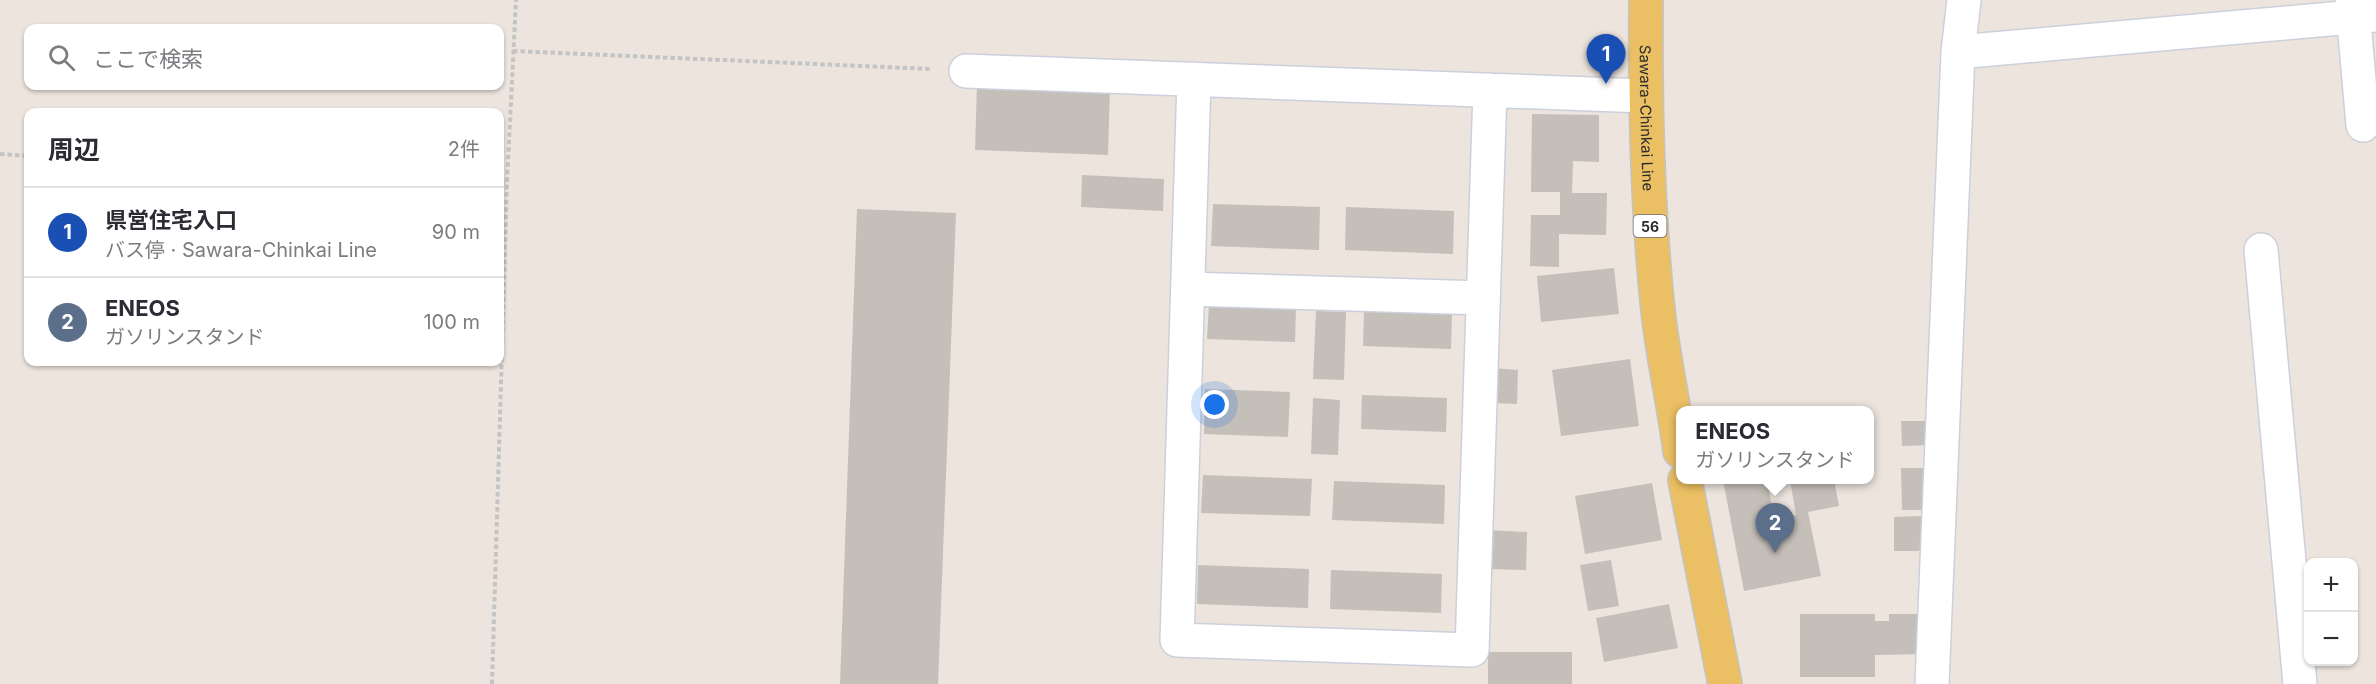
<!DOCTYPE html>
<html lang="ja">
<meta charset="utf-8">
<style>
body{margin:0;font-family:Inter,"Noto Sans JP",sans-serif;background:#f7f7f7;color:#2b2b33}
.controls{position:absolute;right:18px;bottom:18px;display:grid;overflow:hidden;border-radius:12px;box-shadow:0 2px 4px #0004}
.controls button{width:54px;height:54px;display:grid;place-items:center;padding:0;border:0;border-bottom:2px solid #e1e1e2;background:#fff;color:#2b2b33;font:30px sans-serif}
.you{position:absolute;left:1215px;top:405px;width:21px;height:21px;margin:-15px;border:4px solid #fff;border-radius:50%;background:#1a73e8;box-shadow:0 0 0 9px #1a73e833}
.badge{display:grid;place-items:center;width:39px;height:39px;border-radius:50%;background:#0b8043;color:#fff;font-size:20px;font-weight:700}
.pin{position:absolute;translate:-50% -50px;filter:drop-shadow(0 2px 3px #0008)}
.pin::after{content:'';position:absolute;top:32px;width:21px;height:18px;background:inherit;clip-path:polygon(0 0,100% 0,50% 100%)}
.popup{position:absolute;left:1676px;top:406px;width:198px;height:78px;box-sizing:border-box;display:grid;place-content:center;border-radius:12px;background:#fff;filter:drop-shadow(0 2px 4px #0005);font-size:20px;white-space:nowrap;color:#7c7c81}
.popup b{font-size:22px;color:#2b2b33}
.popup::after{content:'';position:absolute;left:50%;top:100%;margin-left:-12px;border:12px solid transparent;border-top-color:#fff}
.list{margin:0;padding:0;list-style:none}
h2{display:flex;justify-content:space-between;align-items:center;height:78px;margin:0;padding:0 24px;font-size:26px}
h2 small{font-size:20px;font-weight:400;color:#7c7c81}
.list li{display:grid;grid-template-columns:39px 1fr auto;gap:18px;align-items:center;box-sizing:border-box;height:90px;padding:0 24px;border-top:2px solid #e1e1e2}
.list b{display:block;font-size:22px;white-space:nowrap}
.list p{margin:0;font-size:20px;white-space:nowrap;color:#7c7c81}
.list em{font-size:20px;font-style:normal;color:#7c7c81}
.icon{flex:none;width:33px;height:33px;fill:none;stroke:currentColor;stroke-width:2;stroke-linecap:round;stroke-linejoin:round}
.map{position:relative;flex:none;width:2376px;height:684px;overflow:hidden}
.search{position:absolute;background:#fff;box-shadow:0 2px 4px #0004;left:24px;top:24px;width:480px;height:66px;display:flex;align-items:center;gap:15px;box-sizing:border-box;padding:0 21px;border-radius:12px;color:#7c7c81;font-size:22px}
.panel{position:absolute;background:#fff;box-shadow:0 2px 4px #0004;left:24px;top:108px;width:480px;height:258px;border-radius:12px}
.map>svg:first-child{display:block}
</style>
<div class="map">
<svg width="2376" height="684" viewBox="0 0 2376 684">
<rect width="100%" height="100%" fill="#ece4dd"/>
<path fill="#c5bfb9" d="M977,84l133,4 -2,67 -133,-5z
M1532,114l67,1v47l-26,-1 -1,32h35l-1,42 -47,-1v33l-29,-1 1,-51h29v-23h-29z
M1082,175l82,4 -1,32 -82,-4z
M1213,204l107,3 -1,43 -108,-4z
M1346,207l108,4 -1,43 -108,-4z
M857,209l99,4 -18,471h-98z
M1614,268l5,46 -78,8 -4,-46z
M1209,304l87,3 -1,35 -88,-3z
M1364,310l88,3 -1,36 -88,-3z
M1316,311l30,1 -2,68 -31,-1z
M1630,359l9,67 -78,10 -9,-66z
M1493,368l25,2 -1,34 -26,-1z
M1205,389l85,3 -2,45 -84,-3z
M1362,395l85,3 -1,34 -85,-3z
M1313,398l27,2 -2,55 -27,-1z
M1901,421h32v24l-31,1z
M1901,468h32v42h-31z
M1203,475l109,4 -2,37 -109,-3z
M1723,480h44l7,38 22,-3 -6,-35h44l5,26 -31,6 13,64 -77,15z
M1334,481l111,4 -1,39 -112,-4z
M1652,483l10,57 -77,14 -10,-58z
M1921,516v35h-27v-34z
M1487,530l40,2 -1,38 -40,-1z
M1611,560l8,46 -31,5 -8,-46z
M1198,565l111,4 -1,39 -111,-4z
M1331,570l111,4 -1,39 -111,-4z
M1669,604l9,44 -74,14 -8,-44z
M1800,614h75v7h14v-7h35l1,40 -50,1v22h-75z
M1488,652h84v32h-84z"/>
<g fill="none" stroke-linecap="round" stroke-linejoin="round">
<defs>
<path id="minor" d="M2352,0l11,125
M1958,52l418,-37
M966,71l679,25
M1194,79l-17,561 295,10 18,-560
M2261,250l39,434
M1188,289l295,9
M1932,684l26,-632 6,-52"/>
<g id="major">
<path id="s1" d="M1646,0c-1,104 1,207 12,311 5,46 16,93 22,140"/>
<path d="M1685,480l40,204"/>
</g>
</defs>
<use href="#minor" stroke="#ccd0dc" stroke-width="36"/>
<use href="#major" stroke="#c4c4c4" stroke-width="36"/>
<path stroke="#c4c4c4" stroke-width="4" stroke-dasharray="4.5 3" stroke-linecap="butt" d="M513,51l418,18
M0,154l28,2
M500,183h7
M492,684l15,-501 9,-183"/>
<use href="#minor" stroke="#fff" stroke-width="33"/>
<use href="#major" stroke="#ebbf63" stroke-width="33"/>
</g>
<g text-anchor="middle" dominant-baseline="central" stroke-width="5" stroke-linejoin="round" paint-order="stroke">
<rect fill="#fff" stroke="#6b6b6b" stroke-width="1.5" x="1633.5" y="215" width="33" height="22" rx="4.5"/>
<g font-size="14" font-weight="bold" fill="#2b2b2b">
<text x="1650" y="226">56</text>
</g>
<g font-size="15" fill="#2b2b2b" stroke="#fff">
<text stroke="none"><textPath href="#s1" startOffset="118">Sawara-Chinkai Line</textPath></text>
</g>
</g>
</svg>
<div class="controls">
<button>+</button>
<button>−</button>
</div>
<div class="you"></div>
<div class="pin badge" style="left:1606px;top:84px;background:#1a4fb4">1</div>
<div class="pin badge" style="left:1775px;top:553px;background:#5c6f8a">2</div>
<div class="popup"><b>ENEOS</b>ガソリンスタンド</div>
<div class="search"><svg class="icon" aria-label="search" viewBox="0 0 24 24"><circle cx="10" cy="10" r="6"/><path d="M15 15l6 6"/></svg>ここで検索</div>
<section class="panel">
<h2>周辺<small>2件</small></h2>
<ul class="list">
<li><span class="badge" style="background:#1a4fb4">1</span><div><b>県営住宅入口</b><p>バス停 · Sawara-Chinkai Line</p></div><em>90 m</em></li>
<li><span class="badge" style="background:#5c6f8a">2</span><div><b>ENEOS</b><p>ガソリンスタンド</p></div><em>100 m</em></li>
</ul>
</section>
</div>
